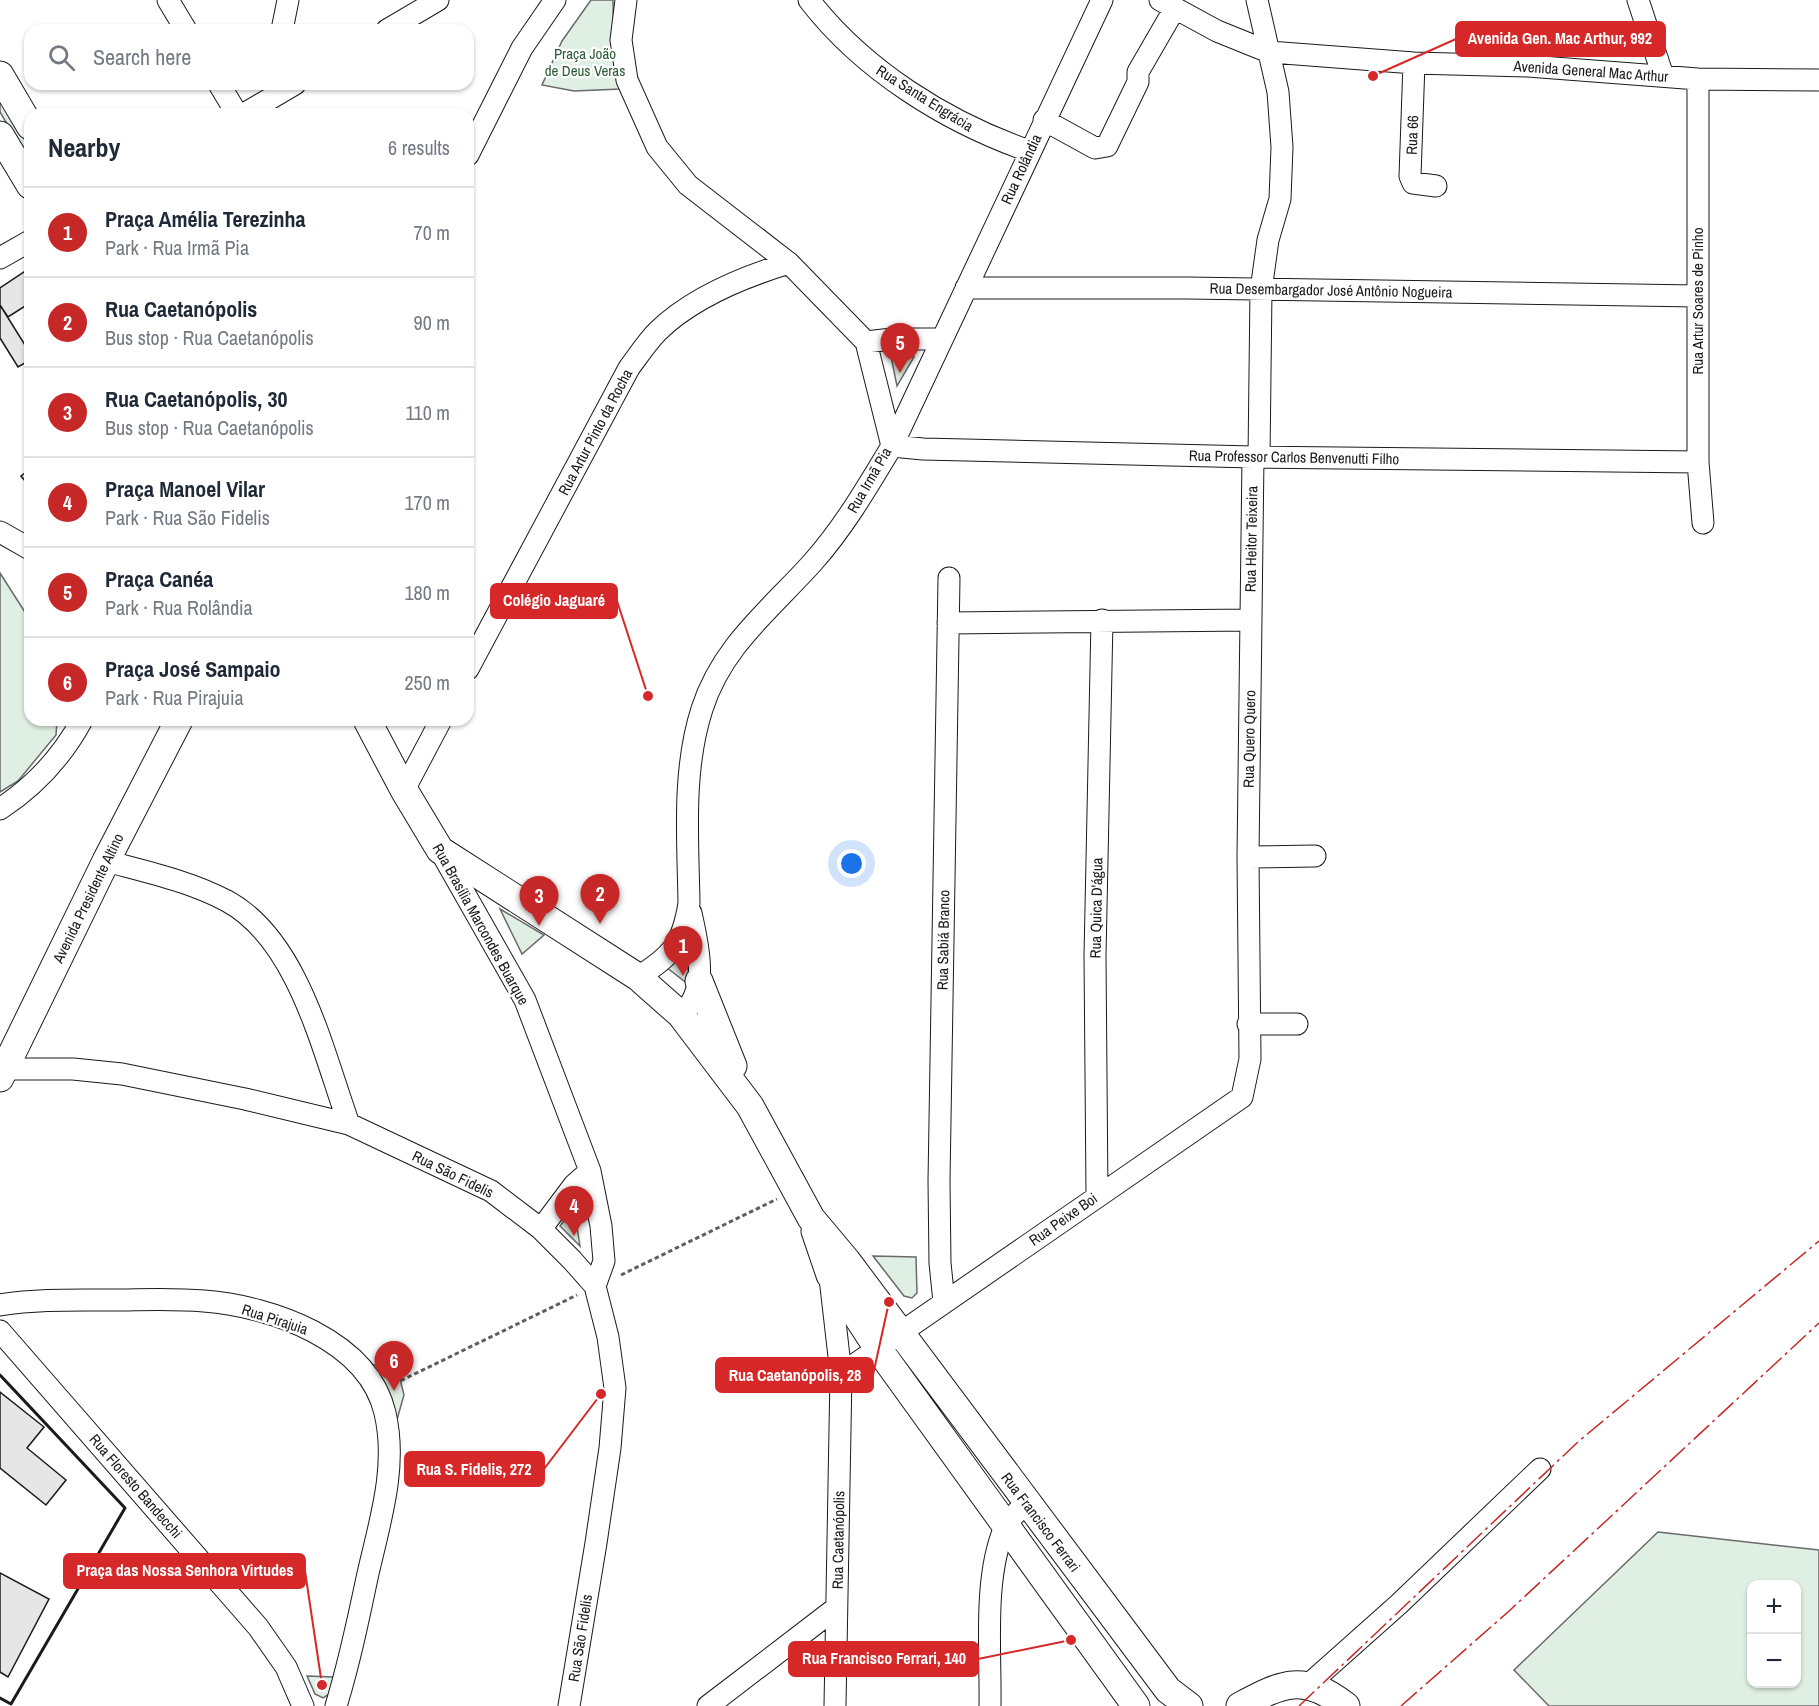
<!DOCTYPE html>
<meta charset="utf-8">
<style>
body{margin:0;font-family:"Archivo Narrow",sans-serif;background:#f2f2f3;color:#1f2937}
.controls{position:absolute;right:18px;bottom:18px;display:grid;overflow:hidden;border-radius:12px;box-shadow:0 2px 4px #0004}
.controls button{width:54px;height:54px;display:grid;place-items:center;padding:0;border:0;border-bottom:2px solid #e0e1e3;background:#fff;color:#1f2937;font:30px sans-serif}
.you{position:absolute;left:852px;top:864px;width:21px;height:21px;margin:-15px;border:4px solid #fff;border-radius:50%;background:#1a73e8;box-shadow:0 0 0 9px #1a73e833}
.badge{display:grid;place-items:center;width:39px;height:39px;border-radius:50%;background:#c62828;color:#fff;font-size:20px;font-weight:700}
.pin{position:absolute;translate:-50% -50px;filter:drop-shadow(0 2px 3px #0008)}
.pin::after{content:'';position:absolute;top:32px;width:21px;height:18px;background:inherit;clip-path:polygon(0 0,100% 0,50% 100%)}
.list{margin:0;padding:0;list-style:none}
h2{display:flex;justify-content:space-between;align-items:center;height:78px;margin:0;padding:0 24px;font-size:26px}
h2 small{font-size:20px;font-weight:400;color:#747a83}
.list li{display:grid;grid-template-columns:39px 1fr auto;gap:18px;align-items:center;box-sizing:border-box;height:90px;padding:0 24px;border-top:2px solid #e0e1e3}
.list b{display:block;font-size:22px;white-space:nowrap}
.list p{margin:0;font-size:20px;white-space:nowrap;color:#747a83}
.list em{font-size:20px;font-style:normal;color:#747a83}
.icon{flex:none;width:33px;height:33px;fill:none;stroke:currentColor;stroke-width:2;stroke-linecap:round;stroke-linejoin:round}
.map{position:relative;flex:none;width:1819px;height:1706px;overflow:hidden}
.search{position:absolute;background:#fff;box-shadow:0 2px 4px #0004;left:24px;top:24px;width:450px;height:66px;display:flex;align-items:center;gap:15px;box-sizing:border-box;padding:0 21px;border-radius:18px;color:#747a83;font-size:22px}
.panel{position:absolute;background:#fff;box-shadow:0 2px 4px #0004;left:24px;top:108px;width:450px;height:618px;border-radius:18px}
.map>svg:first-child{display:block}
</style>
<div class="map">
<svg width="1819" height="1706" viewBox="0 0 1819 1706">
<rect width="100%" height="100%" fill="#fff"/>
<path fill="#e0efe3" stroke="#6a6a6a" stroke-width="1.5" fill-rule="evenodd" d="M591,0h22l1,69 6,20 -46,2 -32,-6 20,-44z
M0,98l30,50v15l-30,-51z
M893,356l21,1 -17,29 -6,-29z
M0,573l30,47v100h27l-1,15 -38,46 -18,11z
M500,909l44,26 -22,19z
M682,948l11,40 -32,-25z
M574,1208l6,38 -20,-20z
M873,1256l43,1 1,36 -5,5 -8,-2z
M366,1365h13l20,10 5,20 -8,28z
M1658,1532l161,18v156h-270l-35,-36zM1752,1584h44v100h-44z
M307,1676l26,1 -2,16 -8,5 -8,-4z"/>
<path fill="#e6e6e6" stroke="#1a1a1a" stroke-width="1.5" d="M30,268v35l-22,14 -8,-12v-17z
M0,305l30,48v7l-12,7 -18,-29z
M30,469v18l-9,-11z
M0,1392l44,35 -17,21 39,32 -20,25 -46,-37z
M0,1573l49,26 -41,78 -8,-5z"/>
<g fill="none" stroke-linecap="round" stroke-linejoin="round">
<defs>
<path id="minor" d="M168,0l18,30
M626,0l-5,40 6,40 30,67 31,38 101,78 77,79 26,104c-24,40 -48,81 -79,116 -43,48 -91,84 -111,147 -20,62 -14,130 -13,194 -6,40 -17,53 -51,74
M809,0c54,70 137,122 220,151
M1102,0l-210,446 31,3 330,8 445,5
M1160,0l57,31 52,21 145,11 114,3 170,13 121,1
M1257,0l21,92 4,55 -2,52 -12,41 -7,50 -2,167
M1638,0l25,76
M282,30l6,-30
M387,30l51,-30
M1414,63l-4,113 3,7 23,3
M1698,79v383l5,61
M219,84l18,30
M244,114l51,-30
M1044,120l51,28 12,-2 31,-64v-10l37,-64
M468,155l54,-107 33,-48
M0,258l30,-17
M966,288h221l510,8
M866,342l26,-3h49
M0,532l30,17
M948,623l302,-3
M468,669l161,-301c9,-12 18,-26 29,-37 35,-34 85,-54 131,-68
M404,790l37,-70
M0,809c35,-23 62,-52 82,-89
M441,852l84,148 65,171 11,55 3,35 -9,25
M1248,857l67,-1
M106,861c41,11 83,20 121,40 72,39 96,152 122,223
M681,1015c29,-26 17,-69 10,-102
M1248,1024h49
M0,1069h73l49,5 123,25 104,25 142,67 50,38 31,31 23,26 13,51 7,51 -5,60 -14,95 -27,163
M1097,1195l-2,-239 7,-336
M541,1229l33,-44 16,-14
M830,1278l11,96 -6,332
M944,1302l-4,-39 -1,-82 10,-603
M0,1305c36,-6 72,-5 109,-5 31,0 63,-2 95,1 67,5 164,39 181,112 13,55 -6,111 -18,165 -9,43 -18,86 -31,128
M0,1331l258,296 28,40 17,39
M841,1374l401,-277 8,-38 -2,-202 5,-400
M1308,1685l91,-81 141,-135
M708,1706l128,-98
M990,1706c1,-54 -7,-129 15,-179 4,-9 15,-17 21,-24"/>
<path id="major" d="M0,75l30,51
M0,135l30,50
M367,720l37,70 36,60 198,127 43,38 69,91 61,112 36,43 321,429 21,16
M699,981l34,85
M0,1078l106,-217 73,-141
M815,1231l15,44 47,72 259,359
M1240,1706c43,-23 63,-33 106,0"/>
</defs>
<use href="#minor" stroke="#1a1a1a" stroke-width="23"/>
<use href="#major" stroke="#1a1a1a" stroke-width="29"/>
<path stroke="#5f5f5f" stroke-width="3" stroke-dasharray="4.5 3" stroke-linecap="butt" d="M621,1275l156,-76
M394,1384l183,-89"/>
<use href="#minor" stroke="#fff" stroke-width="21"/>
<use href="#major" stroke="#fff" stroke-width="27"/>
<path stroke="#1a1a1a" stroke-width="3" d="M0,1375l125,133 -114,196 -11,-6"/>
<path stroke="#c62828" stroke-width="1.5" stroke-dasharray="21 4.5 3 4.5" stroke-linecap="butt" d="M1299,1706l280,-265 240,-200
M1401,1706l107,-94 311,-289"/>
</g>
<g text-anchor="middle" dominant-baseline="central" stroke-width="4.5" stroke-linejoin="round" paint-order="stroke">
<g font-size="15" fill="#2b5a34" stroke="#fff">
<text x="585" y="53">Praça João<tspan x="585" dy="17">de Deus Veras</tspan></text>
</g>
<g font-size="15" fill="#1a1a1a" stroke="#fff">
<text transform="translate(1591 71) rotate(4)">Avenida General Mac Arthur</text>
<text transform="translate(925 98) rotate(32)">Rua Santa Engrácia</text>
<text transform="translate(1412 135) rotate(-88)">Rua 66</text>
<text transform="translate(1021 169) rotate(-65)">Rua Rolândia</text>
<text transform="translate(1331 290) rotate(1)">Rua Desembargador José Antônio Nogueira</text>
<text transform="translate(1697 301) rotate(-90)">Rua Artur Soares de Pinho</text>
<text transform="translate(595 432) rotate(-62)">Rua Artur Pinto da Rocha</text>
<text transform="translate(1294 457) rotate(1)">Rua Professor Carlos Benvenutti Filho</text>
<text transform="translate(869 480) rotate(-60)">Rua Irmã Pia</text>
<text transform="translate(1251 539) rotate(-89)">Rua Heitor Teixeira</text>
<text transform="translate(1249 739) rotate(-89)">Rua Quero Quero</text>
<text transform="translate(88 898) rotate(-64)">Avenida Presidente Altino</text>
<text transform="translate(1096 908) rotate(-89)">Rua Quica D'água</text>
<text transform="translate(481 924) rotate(61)">Rua Brasília Marcondes Buarque</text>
<text transform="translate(943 940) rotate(-89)">Rua Sabiá Branco</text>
<text transform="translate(453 1174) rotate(26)">Rua São Fidelis</text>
<text transform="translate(1063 1219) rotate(-35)">Rua Peixe Boi</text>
<text transform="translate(275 1319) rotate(18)">Rua Pirajuia</text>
<text transform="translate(136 1486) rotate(49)">Rua Floresto Bandecchi</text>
<text transform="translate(1041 1522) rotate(53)">Rua Francisco Ferrari</text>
<text transform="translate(838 1540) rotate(-89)">Rua Caetanópolis</text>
<text transform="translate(580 1638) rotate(-81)">Rua São Fidelis</text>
</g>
</g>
<path fill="none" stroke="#d62828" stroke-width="2" d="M1373 76L1456 39M648 696L617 601M889 1302L873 1375M601 1394L544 1469M322 1685L305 1571M1071 1640L978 1659"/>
<g fill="#d62828" stroke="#fff" stroke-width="2">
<circle cx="1373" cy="76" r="6"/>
<circle cx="648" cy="696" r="6"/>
<circle cx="889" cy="1302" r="6"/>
<circle cx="601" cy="1394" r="6"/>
<circle cx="322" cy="1685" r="6"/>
<circle cx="1071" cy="1640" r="6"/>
</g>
<g fill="#d62828" stroke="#d62828" stroke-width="2">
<rect x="1456" y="22" width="209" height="34" rx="6"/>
<rect x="491" y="584" width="126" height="34" rx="6"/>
<rect x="716" y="1358" width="157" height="34" rx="6"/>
<rect x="405" y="1452" width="139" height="34" rx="6"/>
<rect x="64" y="1554" width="241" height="34" rx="6"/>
<rect x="789" y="1642" width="189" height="34" rx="6"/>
</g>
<g font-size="16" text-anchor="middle" font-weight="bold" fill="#fff">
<text x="1560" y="44">Avenida Gen. Mac Arthur, 992</text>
<text x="554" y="606">Colégio Jaguaré</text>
<text x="795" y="1381">Rua Caetanópolis, 28</text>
<text x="474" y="1475">Rua S. Fidelis, 272</text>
<text x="185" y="1576">Praça das Nossa Senhora Virtudes</text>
<text x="884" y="1664">Rua Francisco Ferrari, 140</text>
</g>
</svg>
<div class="controls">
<button>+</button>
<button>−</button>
</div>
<div class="you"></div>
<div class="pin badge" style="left:683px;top:976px">1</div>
<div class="pin badge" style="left:600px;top:924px">2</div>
<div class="pin badge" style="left:539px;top:926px">3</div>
<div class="pin badge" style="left:574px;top:1236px">4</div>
<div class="pin badge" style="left:900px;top:373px">5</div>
<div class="pin badge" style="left:394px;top:1391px">6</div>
<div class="search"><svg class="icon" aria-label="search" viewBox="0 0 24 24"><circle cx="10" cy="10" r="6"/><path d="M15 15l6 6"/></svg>Search here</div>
<section class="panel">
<h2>Nearby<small>6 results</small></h2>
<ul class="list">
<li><span class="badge">1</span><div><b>Praça Amélia Terezinha</b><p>Park · Rua Irmã Pia</p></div><em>70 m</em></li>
<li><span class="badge">2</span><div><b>Rua Caetanópolis</b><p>Bus stop · Rua Caetanópolis</p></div><em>90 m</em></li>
<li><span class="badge">3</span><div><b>Rua Caetanópolis, 30</b><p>Bus stop · Rua Caetanópolis</p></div><em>110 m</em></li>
<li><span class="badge">4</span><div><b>Praça Manoel Vilar</b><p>Park · Rua São Fidelis</p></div><em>170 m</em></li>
<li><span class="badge">5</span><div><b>Praça Canéa</b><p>Park · Rua Rolândia</p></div><em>180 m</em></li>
<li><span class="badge">6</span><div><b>Praça José Sampaio</b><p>Park · Rua Pirajuia</p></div><em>250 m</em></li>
</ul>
</section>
</div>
